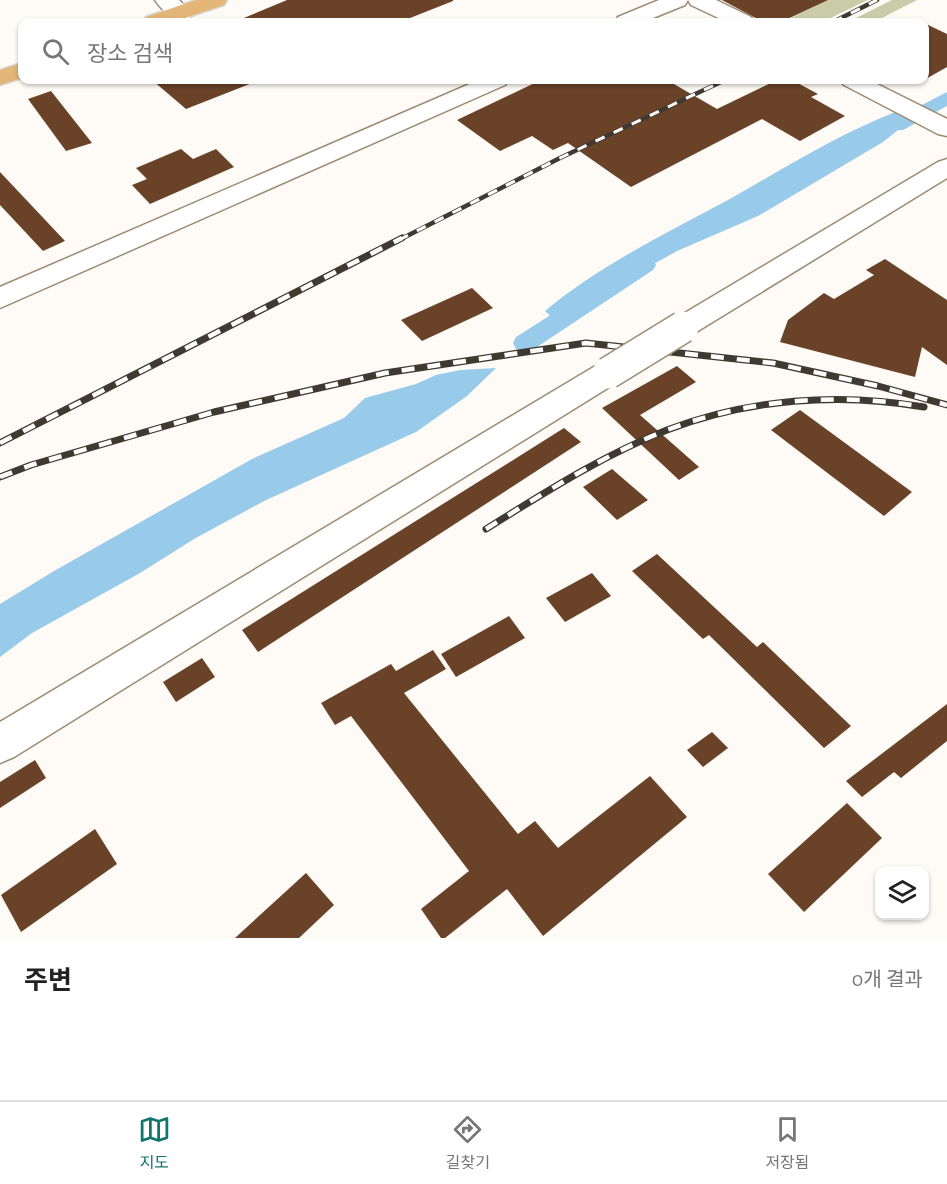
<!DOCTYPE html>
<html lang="ko">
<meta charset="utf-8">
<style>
body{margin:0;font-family:"Zilla Slab","Noto Sans KR",serif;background:#f2f2f2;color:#222}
.controls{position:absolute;right:18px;bottom:18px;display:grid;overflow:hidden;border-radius:12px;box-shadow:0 2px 4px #0004}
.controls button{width:54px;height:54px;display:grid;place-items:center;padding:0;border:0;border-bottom:2px solid #e0e0e0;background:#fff;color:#222;font:30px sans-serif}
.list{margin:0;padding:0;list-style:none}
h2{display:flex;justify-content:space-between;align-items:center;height:78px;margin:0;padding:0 24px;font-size:26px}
h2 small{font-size:20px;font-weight:400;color:#767676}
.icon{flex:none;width:33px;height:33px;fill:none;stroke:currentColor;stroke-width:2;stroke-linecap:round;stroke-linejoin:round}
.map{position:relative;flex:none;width:947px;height:938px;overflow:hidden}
.search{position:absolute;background:#fff;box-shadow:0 2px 4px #0004;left:18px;right:18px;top:18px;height:66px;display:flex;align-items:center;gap:15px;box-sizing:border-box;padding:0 21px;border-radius:12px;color:#767676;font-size:22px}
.sheet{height:162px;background:#fff}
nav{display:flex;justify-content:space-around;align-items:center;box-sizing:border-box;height:84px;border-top:2px solid #e0e0e0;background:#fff;font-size:16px;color:#767676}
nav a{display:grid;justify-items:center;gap:3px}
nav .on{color:#0f766e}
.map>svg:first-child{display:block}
</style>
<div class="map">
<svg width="947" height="938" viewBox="0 0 947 938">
<rect width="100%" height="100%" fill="#fefaf5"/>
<path fill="#c9cca7" d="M827,0h41l-46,22h-39z
M892,0h25l-43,22h-26z"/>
<path fill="#98cae9" d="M898,111l14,8 -29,23 -125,74 -81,35 -90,50 -30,21 -12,-11c55,-46 120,-77 183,-111 55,-31 110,-66 170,-89z
M496,368l-29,28 -51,36 -152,69 -70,38 -54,34 -108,60 -32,24v-53l54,-33 198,-112 92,-41 21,-20 51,-14 20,-9 24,-5z"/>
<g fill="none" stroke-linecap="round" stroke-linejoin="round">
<path fill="#98cae9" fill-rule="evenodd" d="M947,92v14l-44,24h-14l-3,-4 3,-4z
M645,258l8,2 3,5 -3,5 -119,79 -9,3 -9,-3 -3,-6 3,-6 121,-77z"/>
</g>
<path fill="#6a4228" d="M287,0h166v1l-53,21h-160l-1,-2z
M722,0h106l-47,22h-18z
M924,23l23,11v33l-23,13z
M152,80h105v1l-71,28z
M541,80h126l50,29 60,-29h15l26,14 -7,3 34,19 -45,25 -38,-22 -131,68 -63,-44 -15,7 -21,-14 -32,15 -43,-31z
M51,91l41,52 -26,8 -38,-52z
M181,149l12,10 23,-10 18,18 -84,37 -18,-19 15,-6 -11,-11z
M0,172l65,69 -22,10 -43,-46z
M885,259l62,41v65l-25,-18 -7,30 -135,-35 8,-22 36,-27 10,6 40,-24 -8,-5z
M472,288l21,20 -71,33 -21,-21z
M677,366l19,16 -56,33 59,52 -20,13 -77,-72z
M800,410l112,82 -28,24 -113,-86z
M564,428l17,14 -323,210 -16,-22z
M612,469l36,31 -31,20 -34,-33z
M657,554l100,93 6,-5 88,84 -27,22 -115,-113 -6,4 -71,-68z
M592,573l19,23 -46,26 -19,-24z
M509,616l16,22 -69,39 -15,-23z
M433,650l13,19 -42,24 114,141 17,-13 23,27 92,-72 37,41 -144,119 -36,-47 -62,49h-4l-20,-29 48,-38 -118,-155 -16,9 -14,-22 70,-39 5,7z
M202,658l13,19 -39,25 -13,-20z
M947,704v37l-46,37 -7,-6 -32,25 -16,-16z
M712,732l16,16 -25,19 -16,-17z
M35,760l11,18 -46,30v-26z
M847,803l35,35 -78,74 -36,-38z
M95,829l22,35 -96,68 -20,-37z
M306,873l28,32 -35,33h-64z"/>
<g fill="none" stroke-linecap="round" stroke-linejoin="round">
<defs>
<path id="minor" d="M155,0h24l13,13 -3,5c-15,3 -26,-6 -34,-18z
M659,0h29l-3,5 -42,17h-28l3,-5z
M688,0h28l35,17 3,5h-27l-36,-17z
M479,80h30l-4,5 -505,223v-21z
M840,80h29l78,39v17l-9,-2 -94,-49z
M947,159v19l-254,156 -10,3 -10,-3 -5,-7 5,-7 265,-158z
M608,362l11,3 4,8 -4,8 -605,376 -14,6v-41l597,-357z"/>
<path id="major" d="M196,0h31l-3,5 -51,17h-30l3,-5z
M22,63v15l-22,7v-15z"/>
</defs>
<use href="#minor" stroke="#9d8b72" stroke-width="3"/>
<use href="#major" stroke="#d9d8d7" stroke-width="3"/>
<use href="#minor" fill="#fff" fill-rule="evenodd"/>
<use href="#major" fill="#e3b677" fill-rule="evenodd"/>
<defs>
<path id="rail-far1" d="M833,22l44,-22
M399,240l161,-82 165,-78"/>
<path id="rail" d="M0,443l402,-205
M0,477l31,-12 183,-53 171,-39 201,-30 187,20 105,23 69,19
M486,529c58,-36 117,-74 181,-99 81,-31 172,-38 257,-23"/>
</defs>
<use href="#rail-far1" stroke="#3f3a31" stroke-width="4.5"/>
<use href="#rail" stroke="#3f3a31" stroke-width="7"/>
<use href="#rail-far1" stroke="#fff" stroke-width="3" stroke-dasharray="10" stroke-linecap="butt"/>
<use href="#rail" stroke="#fff" stroke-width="4.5" stroke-dasharray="13" stroke-linecap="butt"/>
<defs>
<path id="minor-bridge" d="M608,373l75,-46"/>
</defs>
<use href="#minor-bridge" stroke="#9d8b72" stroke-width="34" stroke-linecap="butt"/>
<use href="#minor-bridge" stroke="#fff" stroke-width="31"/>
</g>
</svg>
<div class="controls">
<button><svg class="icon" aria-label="layers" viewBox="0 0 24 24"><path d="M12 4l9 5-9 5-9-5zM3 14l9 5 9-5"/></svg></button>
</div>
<div class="search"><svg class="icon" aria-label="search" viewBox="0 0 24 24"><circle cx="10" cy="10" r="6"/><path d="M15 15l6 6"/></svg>장소 검색</div>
</div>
<section class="sheet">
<h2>주변<small>0개 결과</small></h2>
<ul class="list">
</ul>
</section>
<nav>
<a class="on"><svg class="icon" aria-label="map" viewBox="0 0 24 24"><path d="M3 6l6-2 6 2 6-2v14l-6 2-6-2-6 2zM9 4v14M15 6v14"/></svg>지도</a>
<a><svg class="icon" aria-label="directions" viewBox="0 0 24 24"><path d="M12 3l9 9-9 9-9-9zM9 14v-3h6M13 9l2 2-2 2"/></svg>길찾기</a>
<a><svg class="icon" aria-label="saved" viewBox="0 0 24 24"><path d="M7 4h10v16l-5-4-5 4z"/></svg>저장됨</a>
</nav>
